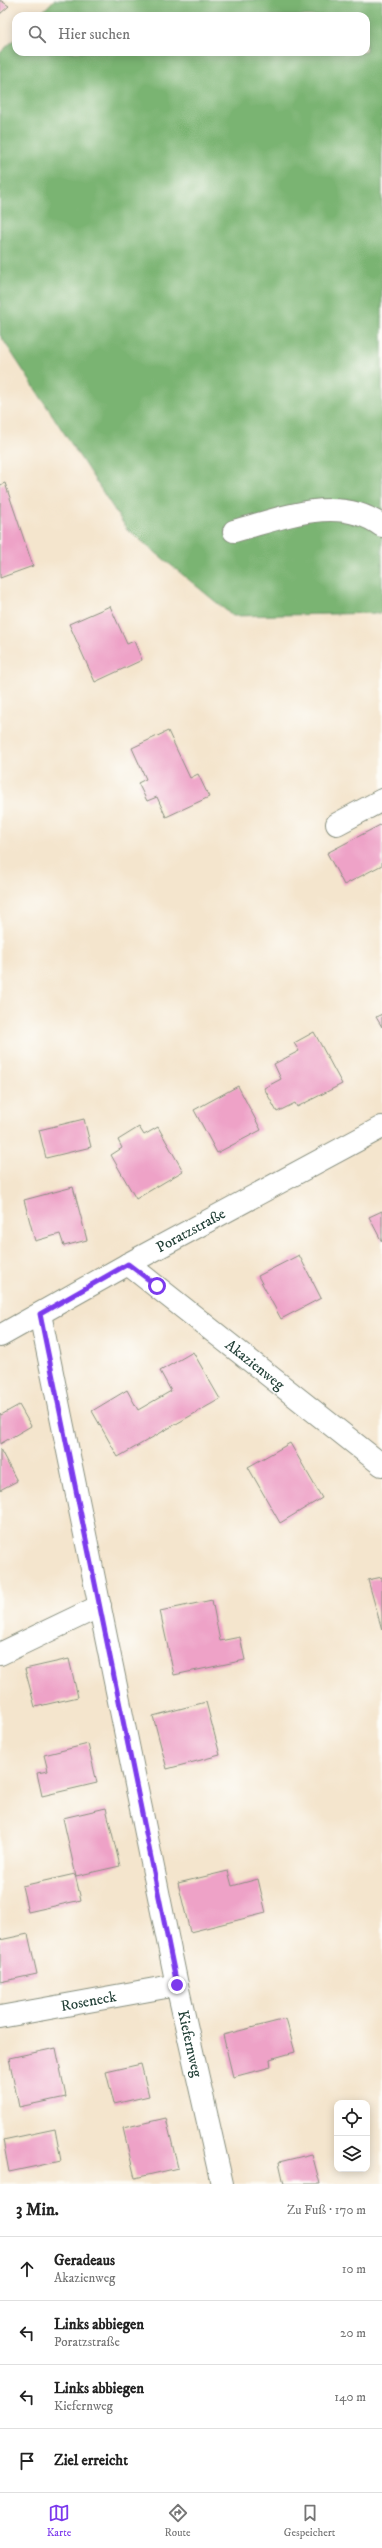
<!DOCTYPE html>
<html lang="de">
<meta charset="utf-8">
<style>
body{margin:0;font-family:"IM FELL DW Pica",serif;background:#f6f6f6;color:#222}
.controls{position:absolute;right:12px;bottom:12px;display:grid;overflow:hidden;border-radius:8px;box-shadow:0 2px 10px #0003}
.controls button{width:36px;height:36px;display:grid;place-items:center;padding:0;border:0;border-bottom:1px solid #e0e0e0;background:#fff;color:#222;font:20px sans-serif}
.stop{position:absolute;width:12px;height:12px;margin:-9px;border:3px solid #7c3aed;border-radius:50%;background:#fff}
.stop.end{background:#7c3aed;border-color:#fff;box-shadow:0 1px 4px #0008}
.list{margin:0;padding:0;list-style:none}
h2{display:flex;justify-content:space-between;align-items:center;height:52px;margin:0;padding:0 16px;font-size:17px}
h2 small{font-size:13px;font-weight:400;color:#767676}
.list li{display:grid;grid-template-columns:26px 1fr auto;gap:12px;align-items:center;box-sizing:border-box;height:64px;padding:0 16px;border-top:1px solid #e0e0e0}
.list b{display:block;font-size:15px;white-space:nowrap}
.list p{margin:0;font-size:13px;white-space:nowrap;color:#767676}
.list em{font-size:13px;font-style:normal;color:#767676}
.icon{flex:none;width:22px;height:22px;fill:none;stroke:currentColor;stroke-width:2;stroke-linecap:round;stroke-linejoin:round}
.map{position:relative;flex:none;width:382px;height:2184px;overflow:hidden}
.search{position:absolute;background:#fff;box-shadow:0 2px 10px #0003;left:12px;right:12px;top:12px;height:44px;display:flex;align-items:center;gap:10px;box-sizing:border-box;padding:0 14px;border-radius:12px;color:#767676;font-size:15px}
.sheet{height:308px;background:#fff}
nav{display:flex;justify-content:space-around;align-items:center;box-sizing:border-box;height:56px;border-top:1px solid #e0e0e0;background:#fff;font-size:11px;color:#767676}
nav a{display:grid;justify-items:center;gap:2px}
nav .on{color:#7c3aed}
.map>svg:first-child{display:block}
</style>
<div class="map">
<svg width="382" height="2184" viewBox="0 0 382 2184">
<rect width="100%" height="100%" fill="#fdfcf7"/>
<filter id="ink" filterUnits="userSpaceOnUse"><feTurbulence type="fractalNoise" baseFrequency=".025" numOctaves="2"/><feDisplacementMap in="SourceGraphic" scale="8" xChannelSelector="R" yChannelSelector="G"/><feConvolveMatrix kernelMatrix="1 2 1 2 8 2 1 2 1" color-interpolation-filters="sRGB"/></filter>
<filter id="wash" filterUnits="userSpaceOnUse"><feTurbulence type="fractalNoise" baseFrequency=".012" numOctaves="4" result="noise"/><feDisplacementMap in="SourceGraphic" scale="16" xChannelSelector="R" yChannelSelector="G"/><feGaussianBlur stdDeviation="0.9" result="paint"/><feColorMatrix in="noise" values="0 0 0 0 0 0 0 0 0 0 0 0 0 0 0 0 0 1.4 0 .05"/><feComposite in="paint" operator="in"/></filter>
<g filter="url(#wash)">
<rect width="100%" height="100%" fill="#f4e5cd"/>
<path fill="#7ab472" stroke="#4c7853" d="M54,0h328v613l-149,3 -106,-87 -127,-194v-282l16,-15v14h350v-36h-328z"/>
<g id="blocks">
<path fill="#eea2c7" d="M0,0l9,6 -9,8z
M5,483l28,83 -33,12v-93z
M110,606l17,38 7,-3 8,19 -47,22 -26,-58z
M168,731l22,47 8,-4 11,23 -43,20 -9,-20 -10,4 -9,-18 8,-4 -14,-31z
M382,824v41l-38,20 -17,-32z
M382,1014v13l-6,-10z
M314,1032l28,52 -45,23 -2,-4 -18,9 -13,-24 17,-9 -7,-15 25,-13 -5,-8z
M238,1086l23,44 -44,23 -23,-43z
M84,1119l7,28 -45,11 -7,-28z
M139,1127l5,8 14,-8 25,44 -47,28 -25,-44 11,-7 -4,-8z
M73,1187l14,53 -23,6 -4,-12 -25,7 -11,-41z
M382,1211v31l-13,-25z
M299,1255l22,43 -40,21 -23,-43z
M193,1352l27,47 -102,58 -26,-46 35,-21 11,20 33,-19 -11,-20z
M19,1405l12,21 -31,18v-31l1,2z
M290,1443l32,55 -42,25 -32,-56z
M0,1449l17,32 -17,9z
M382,1577v53l-14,-50z
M212,1600l8,41 20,-4 5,23 -71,15 -14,-64z
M69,1659l9,38 -43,10 -10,-38z
M206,1702l14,53 -53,14 -14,-53z
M88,1744l9,39 -55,13 -5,-23 11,-2 -4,-16z
M106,1808l14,58 -44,10 -13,-58z
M228,1871l4,15 26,-7 8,34 -76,19 -12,-49z
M75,1874l6,26 -53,12 -6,-26z
M28,1934l9,40 -37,8v-42z
M286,2019l9,33 -25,7 1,8 -38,10 -10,-42z
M56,2048l10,49 -47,10 -10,-49z
M141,2064l8,32 -35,8 -8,-32z
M166,2118l12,50 -43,10 -12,-50z
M55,2129l6,32 -52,11 -6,-32z
M312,2154l8,30h-36l-5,-22z"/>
</g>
</g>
<g filter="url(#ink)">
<use href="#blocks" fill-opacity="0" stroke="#8a9180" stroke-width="1"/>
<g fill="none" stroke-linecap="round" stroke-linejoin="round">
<defs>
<g id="minor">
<path d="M234,531c46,-12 105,-38 148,-5"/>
<path d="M337,824l45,-24"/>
<path id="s1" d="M128,1264l254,201"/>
<path id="s2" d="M40,1314l137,671 45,199"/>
<path id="s3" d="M0,1336l128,-72 254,-137"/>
<path d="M0,1654l100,-48"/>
<path id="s4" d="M0,2017l177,-32"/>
</g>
</defs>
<use href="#minor" stroke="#8a9180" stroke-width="24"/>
<use href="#minor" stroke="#fff" stroke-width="22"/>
</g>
</g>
<g fill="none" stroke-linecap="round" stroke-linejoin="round" filter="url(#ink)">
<path stroke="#7c3aed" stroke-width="5" d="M157,1286l-29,-22 -88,50 137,671"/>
</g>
<g text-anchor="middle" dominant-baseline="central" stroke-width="3" stroke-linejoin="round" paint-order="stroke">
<g font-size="15" fill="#1f3d34" stroke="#fdfcf7">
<text stroke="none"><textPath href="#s3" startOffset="218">Poratzstraße</textPath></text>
<text stroke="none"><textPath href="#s1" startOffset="162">Akazienweg</textPath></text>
<text stroke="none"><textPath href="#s4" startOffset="90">Roseneck</textPath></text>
<text stroke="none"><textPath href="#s2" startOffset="745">Kiefernweg</textPath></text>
</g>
</g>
</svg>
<div class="controls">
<button><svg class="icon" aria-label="locate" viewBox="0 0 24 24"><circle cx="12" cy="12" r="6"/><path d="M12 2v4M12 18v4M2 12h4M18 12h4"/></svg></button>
<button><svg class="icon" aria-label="layers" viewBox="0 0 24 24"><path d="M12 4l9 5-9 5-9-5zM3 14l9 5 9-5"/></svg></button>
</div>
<div class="stop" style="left:157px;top:1286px"></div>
<div class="stop end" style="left:177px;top:1985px"></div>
<div class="search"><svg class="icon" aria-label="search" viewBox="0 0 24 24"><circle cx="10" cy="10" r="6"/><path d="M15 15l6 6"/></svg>Hier suchen</div>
</div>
<section class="sheet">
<h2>3 Min.<small>Zu Fuß · 170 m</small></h2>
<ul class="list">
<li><svg class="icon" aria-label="ahead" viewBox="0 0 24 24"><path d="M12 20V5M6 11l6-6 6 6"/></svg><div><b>Geradeaus</b><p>Akazienweg</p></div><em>10 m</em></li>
<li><svg class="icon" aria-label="left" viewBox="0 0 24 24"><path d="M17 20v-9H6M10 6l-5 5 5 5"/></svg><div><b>Links abbiegen</b><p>Poratzstraße</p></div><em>20 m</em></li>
<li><svg class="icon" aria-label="left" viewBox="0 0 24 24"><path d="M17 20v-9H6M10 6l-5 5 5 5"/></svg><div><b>Links abbiegen</b><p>Kiefernweg</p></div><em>140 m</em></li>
<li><svg class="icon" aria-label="arrive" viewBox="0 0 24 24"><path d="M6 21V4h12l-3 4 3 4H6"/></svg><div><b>Ziel erreicht</b></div></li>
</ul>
</section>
<nav>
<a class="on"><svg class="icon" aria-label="map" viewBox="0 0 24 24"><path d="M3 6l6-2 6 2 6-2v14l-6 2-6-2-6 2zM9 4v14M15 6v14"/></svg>Karte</a>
<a><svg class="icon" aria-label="directions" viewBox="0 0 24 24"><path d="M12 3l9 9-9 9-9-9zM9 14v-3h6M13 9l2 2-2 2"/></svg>Route</a>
<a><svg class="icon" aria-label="saved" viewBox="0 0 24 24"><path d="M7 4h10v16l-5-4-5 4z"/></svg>Gespeichert</a>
</nav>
